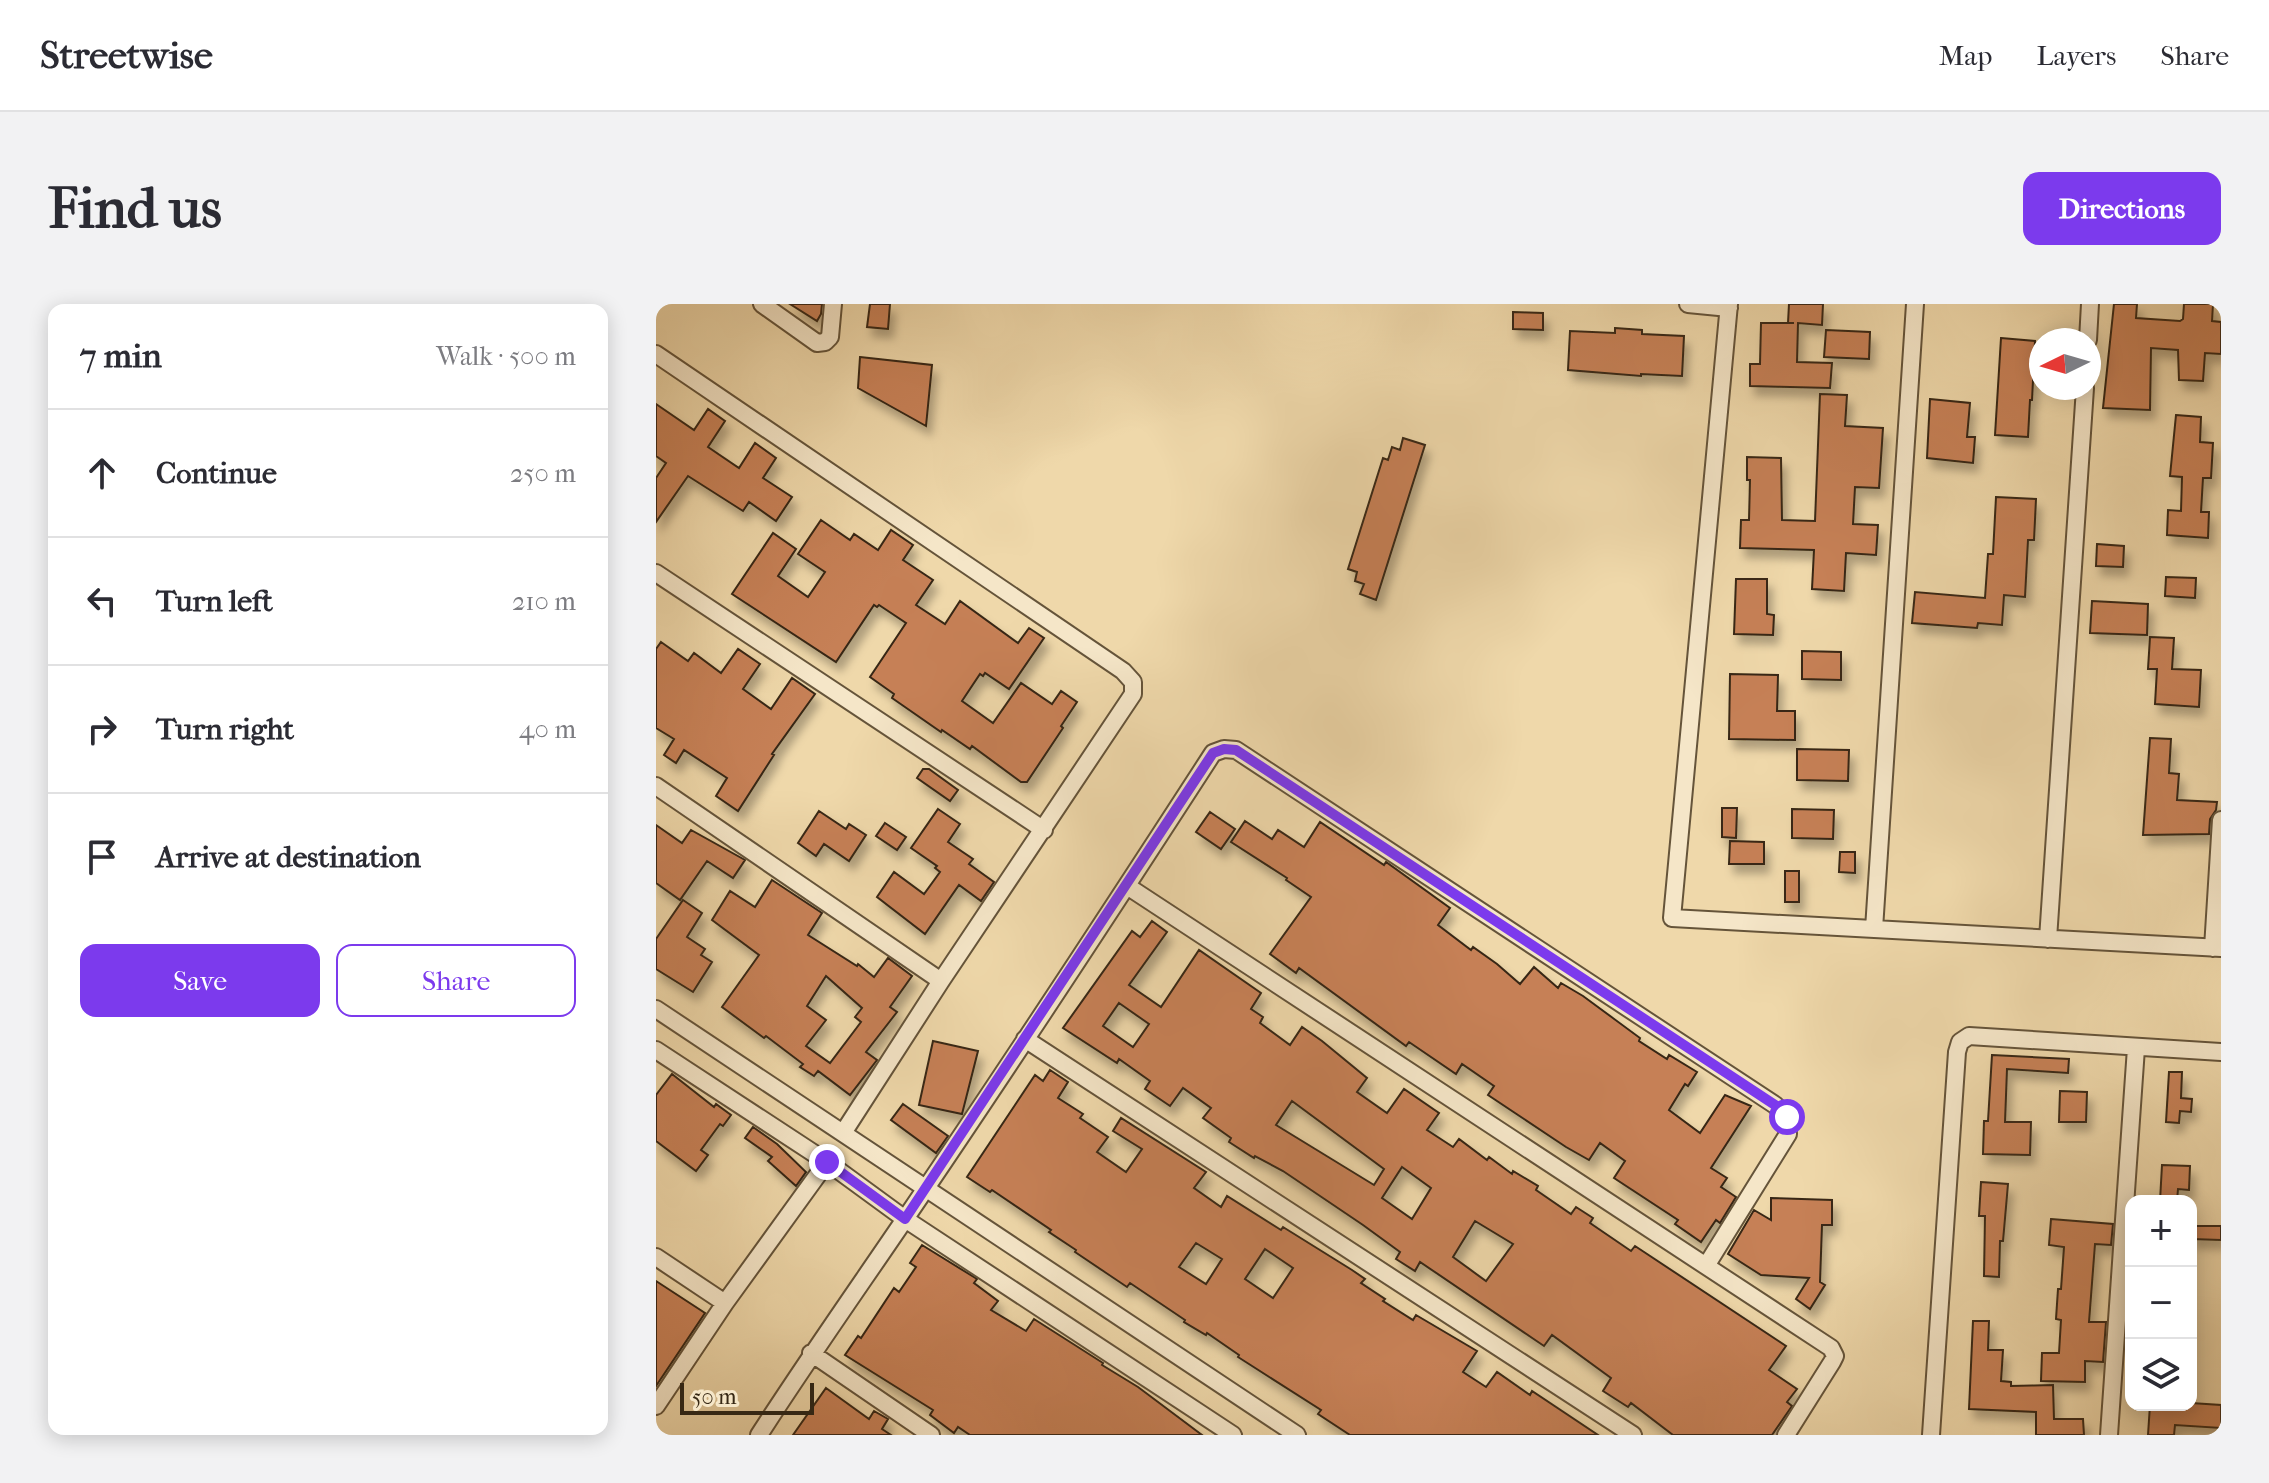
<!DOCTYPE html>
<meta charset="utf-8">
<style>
body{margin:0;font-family:"IM FELL French Canon",serif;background:#f2f2f3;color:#2b2b33}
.controls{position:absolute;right:24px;bottom:24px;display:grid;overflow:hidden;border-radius:16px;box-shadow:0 4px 20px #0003}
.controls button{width:72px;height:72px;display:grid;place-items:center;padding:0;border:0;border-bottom:2px solid #e1e1e2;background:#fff;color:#2b2b33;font:40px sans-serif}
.compass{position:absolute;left:1373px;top:24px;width:72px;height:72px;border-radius:50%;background:#fff;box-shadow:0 4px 20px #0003;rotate:265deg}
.scale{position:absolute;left:24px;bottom:20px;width:134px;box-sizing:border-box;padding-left:8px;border:4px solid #372814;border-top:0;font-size:22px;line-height:28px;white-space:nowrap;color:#372814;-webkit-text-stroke:6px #f5e6c8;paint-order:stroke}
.stop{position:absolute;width:24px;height:24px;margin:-18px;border:6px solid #7c3aed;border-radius:50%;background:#fff}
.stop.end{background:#7c3aed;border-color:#fff;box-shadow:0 2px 8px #0008}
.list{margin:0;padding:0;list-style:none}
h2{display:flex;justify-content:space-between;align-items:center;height:104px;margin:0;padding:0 32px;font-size:34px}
h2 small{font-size:26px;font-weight:400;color:#7c7c81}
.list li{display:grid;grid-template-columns:52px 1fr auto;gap:24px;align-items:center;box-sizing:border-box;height:128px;padding:0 32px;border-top:2px solid #e1e1e2}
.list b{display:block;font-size:30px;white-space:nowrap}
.list em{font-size:26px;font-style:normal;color:#7c7c81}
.actions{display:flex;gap:16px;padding:24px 32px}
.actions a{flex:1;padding:18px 0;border:2px solid #7c3aed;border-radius:16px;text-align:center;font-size:28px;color:#7c3aed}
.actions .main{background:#7c3aed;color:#fff}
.icon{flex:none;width:44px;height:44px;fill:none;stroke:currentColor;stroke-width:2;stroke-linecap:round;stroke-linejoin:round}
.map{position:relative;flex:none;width:1565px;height:1131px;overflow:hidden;border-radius:16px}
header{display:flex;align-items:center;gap:48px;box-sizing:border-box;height:112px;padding:0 40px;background:#fff;border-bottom:2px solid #e1e1e2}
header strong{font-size:38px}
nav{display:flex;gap:44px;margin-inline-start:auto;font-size:28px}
.intro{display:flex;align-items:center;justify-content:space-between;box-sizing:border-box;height:192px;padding:0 48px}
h1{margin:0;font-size:56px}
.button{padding:20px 36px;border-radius:16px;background:#7c3aed;color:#fff;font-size:28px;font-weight:700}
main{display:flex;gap:48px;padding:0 48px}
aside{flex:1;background:#fff;border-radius:16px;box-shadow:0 4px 20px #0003}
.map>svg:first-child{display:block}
</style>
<header>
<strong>Streetwise</strong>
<nav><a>Map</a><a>Layers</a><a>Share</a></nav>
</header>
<div class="intro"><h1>Find us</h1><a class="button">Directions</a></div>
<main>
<aside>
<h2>7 min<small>Walk · 500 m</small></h2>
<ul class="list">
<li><svg class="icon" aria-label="ahead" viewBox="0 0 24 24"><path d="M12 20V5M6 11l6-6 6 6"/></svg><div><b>Continue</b></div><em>250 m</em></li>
<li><svg class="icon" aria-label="left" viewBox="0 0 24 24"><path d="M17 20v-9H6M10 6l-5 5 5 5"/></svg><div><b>Turn left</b></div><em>210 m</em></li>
<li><svg class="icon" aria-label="right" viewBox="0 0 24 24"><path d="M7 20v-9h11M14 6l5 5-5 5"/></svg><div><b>Turn right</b></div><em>40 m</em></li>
<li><svg class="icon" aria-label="arrive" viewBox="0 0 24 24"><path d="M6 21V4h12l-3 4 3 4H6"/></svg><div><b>Arrive at destination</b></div></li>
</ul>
<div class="actions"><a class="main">Save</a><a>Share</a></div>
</aside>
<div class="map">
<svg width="1565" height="1131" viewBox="0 0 1565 1131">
<defs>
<filter id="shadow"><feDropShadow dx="5" dy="9" stdDeviation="4" flood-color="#0004"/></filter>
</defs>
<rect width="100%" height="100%" fill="#efd8aa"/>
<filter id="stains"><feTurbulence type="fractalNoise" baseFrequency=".0025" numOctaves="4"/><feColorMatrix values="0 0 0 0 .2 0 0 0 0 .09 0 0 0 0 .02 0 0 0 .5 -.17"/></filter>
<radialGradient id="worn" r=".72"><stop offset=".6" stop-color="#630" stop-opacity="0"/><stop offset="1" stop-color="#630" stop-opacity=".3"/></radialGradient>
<path fill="#c68057" stroke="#372814" stroke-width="2" fill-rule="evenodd" filter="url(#shadow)" d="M134,0h32l-1,10 -4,7z
M214,0h20l-2,25 -21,-2z
M1133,0h34l-1,21 -24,-2 -1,39 35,1 -2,25 -80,-2v-22h10l1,-41h33h-6z
M1458,0h23l-1,14 44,3 3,-2 1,-15h29l-1,17 9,1v32l-16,-1 -2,28 -24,-1 -1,-30 -27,-2 -1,62 -47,-2z
M857,8l30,1v17l-30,-1z
M959,24l27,2v4l42,2 -2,40 -41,-2v2l-73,-6 2,-39 45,2z
M1170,26l44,2 -1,27 -45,-2z
M1345,34l34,3 -3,59h-2l-2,37 -33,-2z
M204,53l72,8 -6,61 -68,-38z
M1164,90l27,1 -2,31 38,2 -4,60 -24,-1 -2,37 25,1 -2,30 -30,-2 -2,38 -32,-2 2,-39 -74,-2 1,-28h8l1,-40h-3v-23l34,1 1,62 33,1z
M1274,95l40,4 -3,34h8l-2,26 -46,-5z
M0,100l38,26 14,-21 17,12 -17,26 31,21 16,-25 21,15 -13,20 29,19 -16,24 -27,-19 -6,9 -55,-35 -32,46v-44l10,-15 -10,-7z
M1520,111l25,2 -1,25 13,1 -2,35h-8l-2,34h8l-1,26 -41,-3 1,-25 13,1 1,-34 -12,-1z
M747,134l22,7 -49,155 -16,-6 4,-10 -9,-3 2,-9 -9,-3 35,-111 5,2 4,-13 8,3z
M1340,193l40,2 -2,41h-6l-3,57 -21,-2 -2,30 -24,-2 -1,5 -65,-5 3,-31 70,6 3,-44h5z
M165,216l29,20 4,-6 24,16 13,-20 22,15 -10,15 30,20 -17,25 29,19 15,-23 58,42 11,-15 15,10 -35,51 -24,-16 -2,3 -3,-2 -18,27 31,22 28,-40 31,21 9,-13 16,11 -16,24 2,2 -36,54h-6l-49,-36 -2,3 -28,-19 -1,2 -49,-34 2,-4 -24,-17 36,-54 -27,-18 -2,2 -3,-2 -38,57 -104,-68 41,-61 23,16 -18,27 30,21 17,-25 -27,-18z
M1441,240l27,2 -1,21 -27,-1z
M1510,273l30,1 -1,20 -30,-2z
M1080,275h31v35l7,1 -1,20 -39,-1z
M1436,297l56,3 -1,31 -57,-2z
M1494,333l24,1 -2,31 29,1 -2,37 -44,-3 2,-35h-9z
M5,338l27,19 6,-8 27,20 17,-24 22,15 -17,25 28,20 21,-31 23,16 -43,60 2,1 -36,56 -22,-15 11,-18 -43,-28 -8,13 -12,-8 10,-16 -18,-11v-79z
M1146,347l39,1v28l-39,-1z
M1074,370l48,1 -1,36h18v29l-66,-1z
M1494,434l21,1 -2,34 10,1 -2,26 40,2 -1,8 -6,9 -1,15 -66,1z
M1141,445l52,1 -1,31 -51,-1z
M267,465h6l29,21 -8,11 -33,-23z
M1066,504h15l-1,30 -14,-1z
M282,505l22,15 -12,18 25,17 -4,5 25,18 -13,19 -22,-16 -34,49 -48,-37 17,-25 30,22 16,-22 -5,-4 2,-2 -26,-18z
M1136,505l42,1 -1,29 -41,-1z
M163,507l27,18 3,-5 17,11 -17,26 -25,-17 -8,12 -18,-13z
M554,508l25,17 -14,20 -25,-17z
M589,517l27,18 6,-9 26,17 16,-25 64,43 2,-3 64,46 -12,17 33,25 2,-3 24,17 23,20 14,-17 24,21 3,-5 22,13 57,42 -1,3 28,18 2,-4 28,17 -9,14 -3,-2 -16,26 31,23 25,-38 26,11 -40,62 16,10 -6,9 15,10 -16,26 -4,-3 -15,22 -26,-18 3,-4 -64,-42 11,-17 -25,-18 -11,17 -23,-13 -78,-52 6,-9 -32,-22 -6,10 -47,-32 -3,4 -107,-78 -3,5 -26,-19 41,-57 -25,-17 1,-2 -56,-36z
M229,519l21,14 -9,13 -21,-14z
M0,521l26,18 9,-13 54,30 -12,18 -26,-17 -27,39 -24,-17z
M1074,537l34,1v22h-35z
M1184,548h15v21l-16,-1z
M1129,567h14v31h-14z
M116,576l50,33 -14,22 49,31 1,-2 16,13 14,-19 24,18 -22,31 7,5 -31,40 11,8 -27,35 -32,-24 -4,5 -14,-9 3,-3 -37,-28 -2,2 -42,-31 37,-52 -47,-35 18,-29 25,16zM170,672l36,32 -7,9 6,5 -31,41 -24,-17 20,-26 -19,-14z
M27,596l19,13 -15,24 18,12 -4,6 11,7 -19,30 -37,-23v-30z
M496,617l15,11 -38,53 32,22 38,-57 62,43 -10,16 12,8 -3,6 30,22 12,-18 20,14 45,37 -10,14 30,21 17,-24 35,24 -12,17 26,17 6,-8 28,21 2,-3 23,17 1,-3 25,15 -2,4 35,24 5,-7 17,11 -3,5 41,28 4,-5 151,100 -17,24 28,19 -10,13 5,4 -20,29h-99l-42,-32 -3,4 -25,-16 8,-13 -59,-43 -8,11 -124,-84 -5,9 -19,-12 4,-7 -37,-27 -80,-54 -28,-15 -1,2 -25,-16 2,-4 -28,-20 8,-10 -28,-20 -13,18 -25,-17 5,-8 -31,-22 -2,4 -54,-35 69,-97 8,6zM463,699l30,21 -16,23 -30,-21zM636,797l92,68 -10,16 -98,-60zM746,863l29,21 -19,31 -30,-21zM819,917l38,23 -27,37 -33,-24z
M277,737l45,10 -16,63 -43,-9z
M1336,751l77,4 -1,14 -61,-4 -2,53h26l-1,33 -47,-1 1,-33h4z
M394,766l18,12 -10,16 25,16 -3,4 28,19 -11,15 29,20 16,-23 -29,-18 8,-13 85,54 -12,16 27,19 6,-11 54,34 2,-3 69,43 13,9 -4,4 24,16 -2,2 30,19 3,-5 61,36 -14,21 23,15 11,-15 33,23 2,-4 66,44h-248l-32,-21 3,-4 -83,-53 1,-2 -32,-22 -1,2 -22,-13 1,-2 -55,-37 -3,4 -52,-35 1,-2 -27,-18 2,-2 -59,-40 -2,2 -23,-15 68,-102 8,6zM540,939l26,16 -16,25 -27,-17zM609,945l28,19 -20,30 -28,-19z
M1513,768h13l-1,26 11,1 -1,13 -11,-1 -1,12 -13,-1z
M16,770l42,33 2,-3 15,11 -8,11 -3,-2 -19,26 7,5 -12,16 -40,-30v-46z
M1404,787l27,1 -1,30h-27z
M247,800l45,32 -12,17 -45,-33z
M97,823l24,17 29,28 -10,14 -28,-25 4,-4 -27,-19z
M1506,861l28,1 -1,24 -11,-1 -1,12h-17z
M1325,878l27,2 -5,57h-3l-1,36 -15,-1 1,-60h-6z
M1115,894l61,2v25h-10l-2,57 5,3 -15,24 -14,-10 13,-21 -48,-3 -33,-21 26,-44 17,10z
M1395,915l62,5 -2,21 -16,-1 -6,78h17l-3,40 -18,-1v21l-44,-1 1,-28h17l2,-33 -5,-1 2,-30h3l3,-42 -15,-2z
M1535,922h30v14l-30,-1z
M266,941l55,34 -3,4 24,18 -7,9 35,21 8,-12 69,44 -1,2 36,22 64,48h-232l-12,-8 -4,6 -24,-18 3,-5 -88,-55 13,-19 3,2 33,-50 5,4 17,-25 -6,-4z
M0,977l49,32 -49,73z
M1317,1017h16l-1,29h15l-2,31 10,1v4l42,-1 1,34h29l1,16h-48v-23l-67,-3z
M170,1084l43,31 5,-8 14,8 -6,10 9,6h-98z
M1535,1099l30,2v23l-46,-3 -1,10h-26l2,-30h41z"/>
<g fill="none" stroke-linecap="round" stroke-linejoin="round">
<defs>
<path id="minor" d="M106,0l55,39 8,-1 5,-5 3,-33
M1032,0l41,4
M1073,0l-57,614 549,30
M1432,36l2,-36
M0,50l467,317 10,11v12l-192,287 -98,152
M0,269l388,257
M0,482l285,195
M471,582l704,462 4,8 -3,6 -46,73
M1218,625l41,-625
M1392,635l37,-551
M1557,644l8,-128
M0,705l641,426
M369,735l608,396
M0,746l171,112 78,57 328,216
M0,953l69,46
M155,1049l120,82
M0,1102l69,-103 102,-141
M103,1131c47,-73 97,-144 146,-216 105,-154 207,-310 308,-466l11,-4 12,1 539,355 12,12 1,17 -82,132
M1275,1131l26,-383 3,-10 9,-6 252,16
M1453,1131l27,-387"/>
</defs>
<use href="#minor" stroke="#65543a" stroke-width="20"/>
<use href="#minor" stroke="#f5e6c8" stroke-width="16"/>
</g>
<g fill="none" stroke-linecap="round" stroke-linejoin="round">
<path stroke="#7c3aed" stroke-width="10" d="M171,858l78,57 308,-466 11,-4 12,1 539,355 12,12"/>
</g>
<rect width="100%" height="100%" filter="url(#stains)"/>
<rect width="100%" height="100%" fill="url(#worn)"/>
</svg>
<div class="controls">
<button>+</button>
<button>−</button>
<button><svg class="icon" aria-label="layers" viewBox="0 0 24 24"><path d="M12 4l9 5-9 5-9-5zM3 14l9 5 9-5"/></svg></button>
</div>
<svg class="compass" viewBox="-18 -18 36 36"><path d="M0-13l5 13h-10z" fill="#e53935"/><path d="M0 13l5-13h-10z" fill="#7c7c81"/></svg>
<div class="scale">50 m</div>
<div class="stop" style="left:1131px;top:813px"></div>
<div class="stop end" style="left:171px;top:858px"></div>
</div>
</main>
